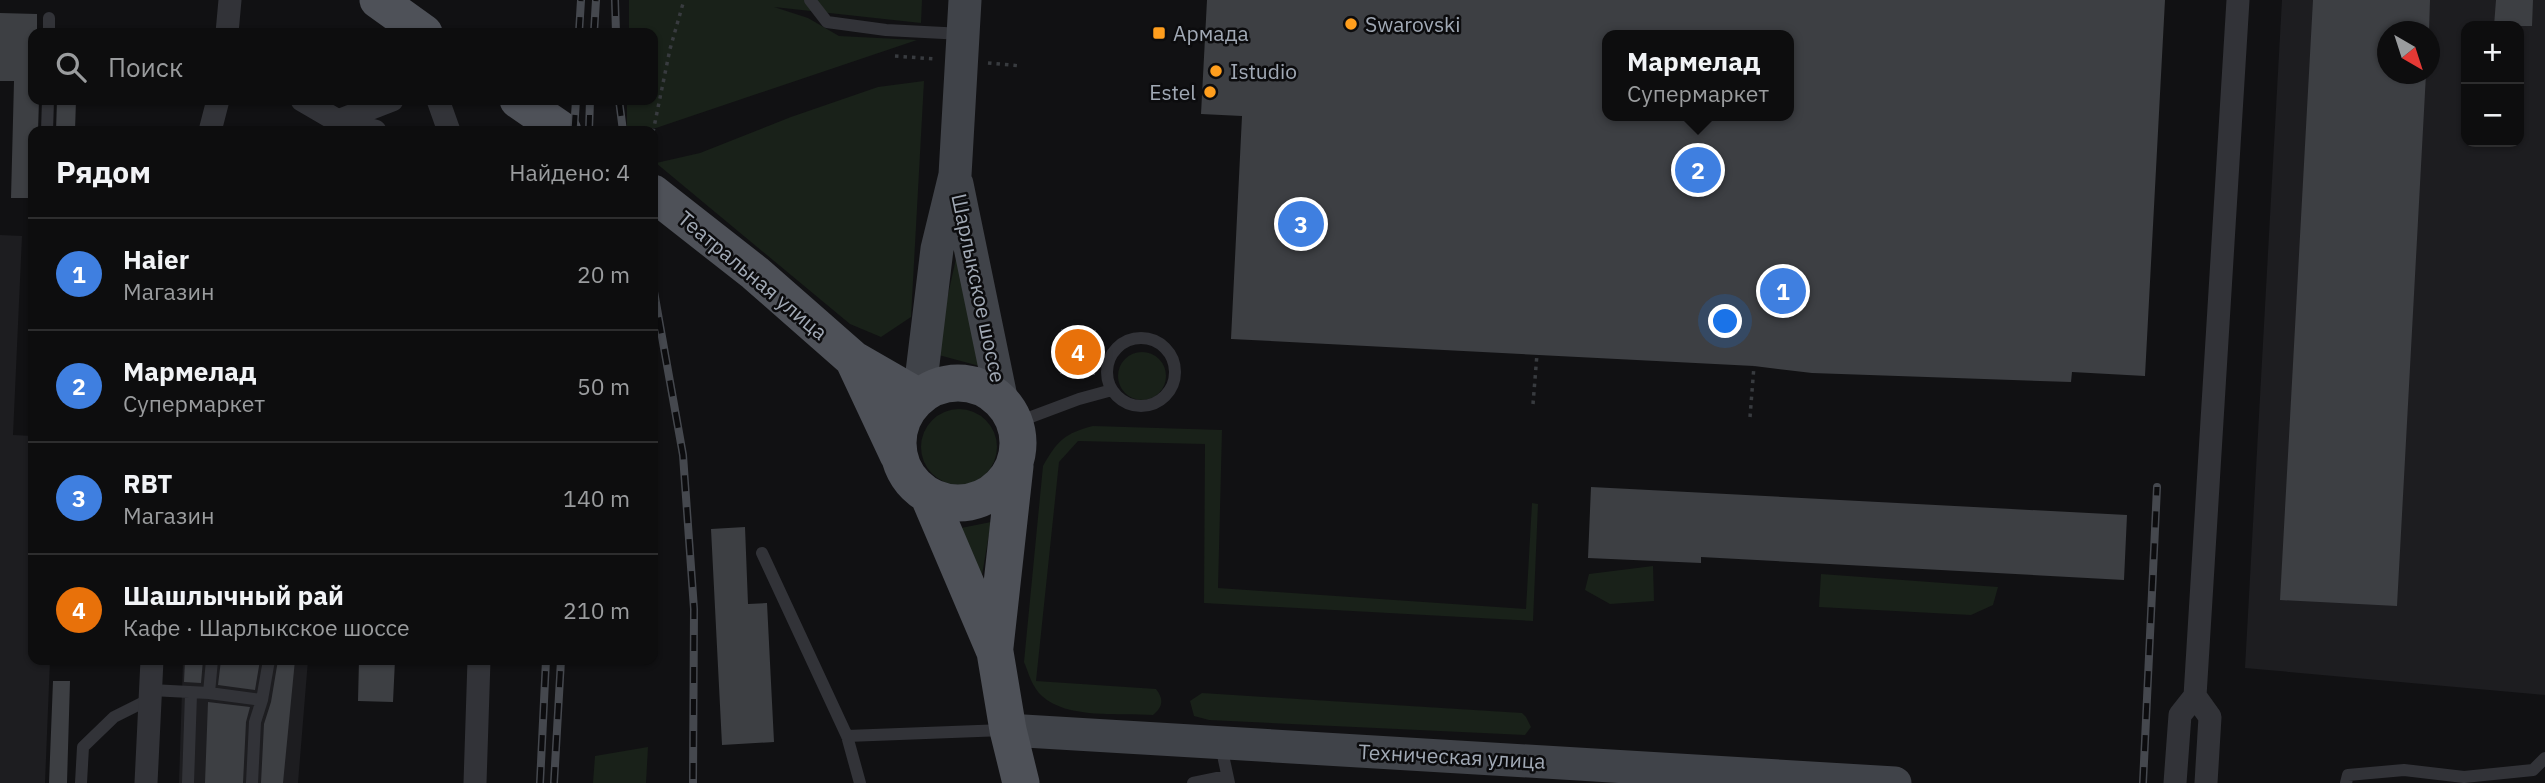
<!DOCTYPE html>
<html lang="ru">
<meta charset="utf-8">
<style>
body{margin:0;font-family:"IBM Plex Sans",sans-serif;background:#1b1b1c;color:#f1f3f6}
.controls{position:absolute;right:21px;top:21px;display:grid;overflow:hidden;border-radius:14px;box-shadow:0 2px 5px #0004}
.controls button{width:63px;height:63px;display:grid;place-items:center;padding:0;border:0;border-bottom:2px solid #2d2d2e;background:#0d0d0e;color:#f1f3f6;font:35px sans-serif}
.compass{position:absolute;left:2377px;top:21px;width:63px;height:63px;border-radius:50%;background:#0d0d0e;box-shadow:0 2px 5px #0004;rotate:141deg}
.you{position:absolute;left:1726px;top:322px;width:24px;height:24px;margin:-18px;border:5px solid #fff;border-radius:50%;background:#1a73e8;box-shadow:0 0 0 10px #1a73e833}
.badge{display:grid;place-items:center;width:46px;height:46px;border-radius:50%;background:#ff9e1d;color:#fff;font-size:23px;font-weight:700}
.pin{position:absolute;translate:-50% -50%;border:4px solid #fff;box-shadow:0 2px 7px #0006}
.popup{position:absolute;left:1602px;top:30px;width:192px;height:91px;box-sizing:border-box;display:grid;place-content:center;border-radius:14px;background:#0d0d0e;filter:drop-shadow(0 2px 5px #0005);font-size:23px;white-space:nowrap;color:#9a9c9e}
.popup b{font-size:26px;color:#f1f3f6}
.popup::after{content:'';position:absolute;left:50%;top:100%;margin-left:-14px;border:14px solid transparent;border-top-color:#0d0d0e}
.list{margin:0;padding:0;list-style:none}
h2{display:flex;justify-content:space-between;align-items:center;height:91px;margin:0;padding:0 28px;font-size:30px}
h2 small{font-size:23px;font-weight:400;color:#9a9c9e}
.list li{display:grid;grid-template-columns:46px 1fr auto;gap:21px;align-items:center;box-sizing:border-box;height:112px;padding:0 28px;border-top:2px solid #2d2d2e}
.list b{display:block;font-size:26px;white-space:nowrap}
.list p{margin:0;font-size:23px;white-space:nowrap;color:#9a9c9e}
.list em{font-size:23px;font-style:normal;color:#9a9c9e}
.icon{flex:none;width:38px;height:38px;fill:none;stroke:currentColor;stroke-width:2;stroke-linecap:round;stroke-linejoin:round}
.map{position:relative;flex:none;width:2545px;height:783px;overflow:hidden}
.search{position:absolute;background:#0d0d0e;box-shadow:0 2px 5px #0004;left:28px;top:28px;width:630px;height:77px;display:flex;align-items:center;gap:18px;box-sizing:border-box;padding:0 24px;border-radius:14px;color:#9a9c9e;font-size:26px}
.panel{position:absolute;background:#0d0d0e;box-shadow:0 2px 5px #0004;left:28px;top:126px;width:630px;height:539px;border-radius:14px}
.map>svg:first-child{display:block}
</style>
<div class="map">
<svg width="2545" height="783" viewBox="0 0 2545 783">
<rect width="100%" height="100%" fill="#111113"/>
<path fill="#1d1d20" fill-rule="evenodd" d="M2282,0h263v695l-300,-27zM2466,26h53v116h-53zM2388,32h42v42h-42z
M0,235l22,1 -9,199 20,1v224h17l-5,123h-45z
M183,660h125l-10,123h-119z"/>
<path fill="#192119" d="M629,0h293l-1,23 -147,-16 34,11 31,18 78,4 -261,88 -29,1v-29h26v-67h-24z
M924,81l-13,236 -30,20 -31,-13 -194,-161 44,-10 91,-36 87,-30z
M957,254l26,113 -48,-13z
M1118 376a24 24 0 1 1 48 0a24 24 0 1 1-48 0Z
M921 447a38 38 0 1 1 76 0a38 38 0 1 1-76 0Z
M1093,426l129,4 -4,158 308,21 6,-106 6,1 -5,117 -329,-18 1,-159 -127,-3 -19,21 -23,219 120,8c8,10 7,18 -3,26 -32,-2 -87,4 -111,-19 -10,-9 -13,-22 -18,-34l19,-196c14,-25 22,-33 50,-40z
M991,522l-10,59 -20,-53z
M1653,566l1,35 -44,3 -25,-14 4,-16z
M1821,574l177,13 -5,18 -22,10 -152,-8z
M1202,693l320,20 4,4 5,10 -6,8 -316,-15 -15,-4 -4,-15z
M648,747l-2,36h-53l2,-27z"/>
<path fill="#3d3f43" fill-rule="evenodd" d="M1207,0h958l-20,376 -73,-4 -1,10 -259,-9 -58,-7 -523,-27 11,-223 -41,-2zM1607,35h182v81h-182z
M2313,0h117l-1,32h-41v42h38l-29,532 -117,-6z
M2496,0h37l-1,26h-38z
M0,13l37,1v19h-4v67h6l-1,31h-5l-1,67h-21l3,-117h-14z
M57,100h19l-1,31h-19z
M1061,329l35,1 -1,45 -35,-1z
M1591,487l536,28 -3,65 -423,-23v6l-113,-5z
M745,527l3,77 19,-1 7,139 -52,3 -11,-216z
M185,660h18l-2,23 -17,-1z
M221,660h39l-5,30 -37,-5z
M278,660h17l-12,123h-22l3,-59 7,-22z
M359,660h36l-2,42 -35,-1z
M53,681h17l-3,102h-18z
M208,702l42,5 -4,15 -3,61h-38z"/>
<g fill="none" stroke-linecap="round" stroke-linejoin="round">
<path stroke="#383b3f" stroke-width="3.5" stroke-dasharray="3.5 5" stroke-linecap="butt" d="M895,56l40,3
M988,63l33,3
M653,132l17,-83 14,-49
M1533,404l4,-50
M1750,417l4,-51"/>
<path stroke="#323338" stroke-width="12" d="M810,0l17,22 59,8 77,4
M49,33v-15
M47,131l1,-31
M1107 372a34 34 0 1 1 68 0a34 34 0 1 1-68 0Z
M1015,423l64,-24 33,-9
M762,553l85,183 13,47
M151,690l58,3 53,7
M209,693l3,-33
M847,736l157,-6
M1221,746l8,37
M81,783l2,-36 31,-30 36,-18
M188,783l3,-89
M252,783l3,-61 7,-22 7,-40
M1193,783l34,-7
M2346,783l2,-8 56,-5 60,7 69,-7 12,-12"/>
<path stroke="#323338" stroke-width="23" d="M227,33l3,-33
M302,100l36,21 37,10
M438,100l11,31
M338,121l54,-21
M210,131l8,-31
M2195,696l15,21 -4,66
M146,783l6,-123
M475,783l4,-123
M2175,783l5,-68 15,-19 43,-696"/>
<path stroke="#404349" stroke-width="33" d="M957,184l45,218
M919,397l18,-148 18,-74 10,-175
M1008,730l887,53"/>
<path stroke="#4e5158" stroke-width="37" d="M378,0l46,33
M518,100l45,31
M653,193l102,80 98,86 66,38
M853,359l45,96
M898 443a60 60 0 1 1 120 0a60 60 0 1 1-120 0Z
M929,497l66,155 13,78 13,53
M995,647l20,-181"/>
<defs>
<path id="rail" d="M615,0l1,33
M579,33l2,-33
M594,33l2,-33
M619,100l4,31
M574,131l2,-31
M589,131l1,-31
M653,286l30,169 11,154 -1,174
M540,783l6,-123
M554,783l7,-123
M2143,783l14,-296"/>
</defs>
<use href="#rail" stroke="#45484e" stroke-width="8"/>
<use href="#rail" stroke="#0c0c0e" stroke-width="5" stroke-dasharray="16" stroke-linecap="butt"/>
</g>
<g fill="#ff9e1d" stroke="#0c0c0e" stroke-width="2.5">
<circle cx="1351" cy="24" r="7"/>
<rect x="1152" y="26" width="14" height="14" rx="3.5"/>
<circle cx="1216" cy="71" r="7"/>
<circle cx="1210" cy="92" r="7"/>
</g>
<g text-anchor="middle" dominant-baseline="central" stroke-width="5" stroke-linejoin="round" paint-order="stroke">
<g font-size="21" fill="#a1a9b5" stroke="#0c0c0e" text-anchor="start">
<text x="1365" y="24">Swarovski</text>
<text x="1173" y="33">Армада</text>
<text x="1230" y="71">Istudio</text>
<text x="1196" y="92" text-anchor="end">Estel</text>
</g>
<g font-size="21" fill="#a1a9b5" stroke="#0c0c0e">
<text transform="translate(753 275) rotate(40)">Театральная улица</text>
<text transform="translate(979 288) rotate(78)">Шарлыкское шоссе</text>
<text transform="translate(1452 756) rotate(3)">Техническая улица</text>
</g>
</g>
</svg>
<div class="controls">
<button>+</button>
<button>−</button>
</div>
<svg class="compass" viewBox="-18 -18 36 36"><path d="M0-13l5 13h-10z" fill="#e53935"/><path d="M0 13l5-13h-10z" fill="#9a9c9e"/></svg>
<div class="you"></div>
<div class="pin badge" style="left:1783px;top:291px;background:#3f7fe0">1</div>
<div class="pin badge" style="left:1698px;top:170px;background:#3f7fe0">2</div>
<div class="popup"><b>Мармелад</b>Супермаркет</div>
<div class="pin badge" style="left:1301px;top:224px;background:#3f7fe0">3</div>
<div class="pin badge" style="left:1078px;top:352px;background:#e8710a">4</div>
<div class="search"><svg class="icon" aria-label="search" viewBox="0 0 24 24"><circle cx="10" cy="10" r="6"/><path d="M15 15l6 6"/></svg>Поиск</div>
<section class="panel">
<h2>Рядом<small>Найдено: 4</small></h2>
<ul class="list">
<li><span class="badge" style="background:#3f7fe0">1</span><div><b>Haier</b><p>Магазин</p></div><em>20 m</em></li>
<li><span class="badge" style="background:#3f7fe0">2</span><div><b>Мармелад</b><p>Супермаркет</p></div><em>50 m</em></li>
<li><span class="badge" style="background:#3f7fe0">3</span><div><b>RBT</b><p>Магазин</p></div><em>140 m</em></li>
<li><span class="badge" style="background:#e8710a">4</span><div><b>Шашлычный рай</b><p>Кафе · Шарлыкское шоссе</p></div><em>210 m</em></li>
</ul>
</section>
</div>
